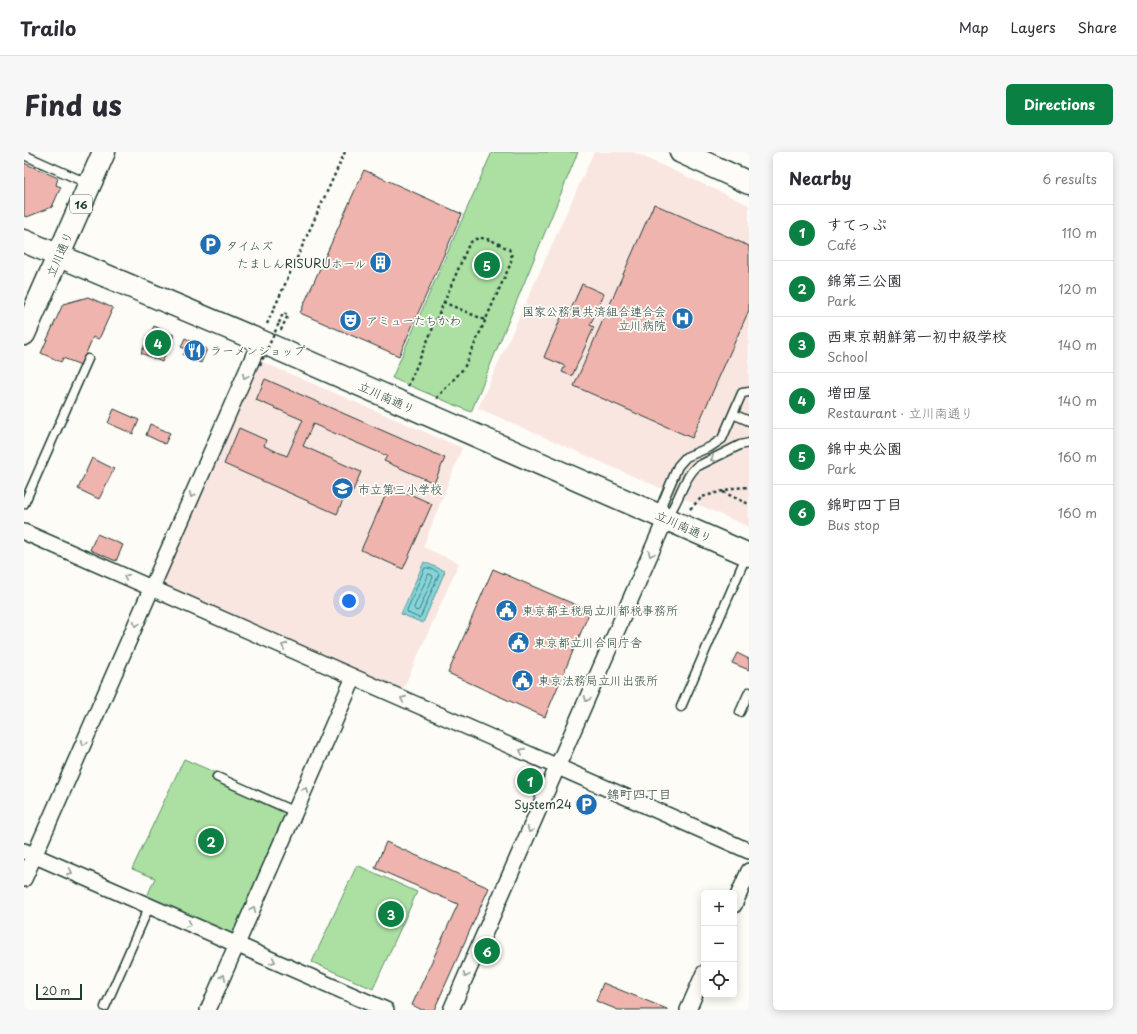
<!DOCTYPE html>
<meta charset="utf-8">
<style>
body{margin:0;font-family:"Playpen Sans","Klee One",sans-serif;background:#f7f7f7;color:#2b2b33}
.controls{position:absolute;right:12px;bottom:12px;display:grid;overflow:hidden;border-radius:6px;box-shadow:0 2px 10px #0003}
.controls button{width:36px;height:36px;display:grid;place-items:center;padding:0;border:0;border-bottom:1px solid #e1e1e2;background:#fff;color:#2b2b33;font:20px sans-serif}
.scale{position:absolute;left:12px;bottom:10px;width:46px;box-sizing:border-box;padding-left:4px;border:2px solid #1f3d34;border-top:0;font-size:11px;line-height:14px;white-space:nowrap;color:#1f3d34;-webkit-text-stroke:3px #fdfcf7;paint-order:stroke}
.you{position:absolute;left:325px;top:449px;width:14px;height:14px;margin:-10px;border:3px solid #fff;border-radius:50%;background:#1a73e8;box-shadow:0 0 0 6px #1a73e833}
.badge{display:grid;place-items:center;width:26px;height:26px;border-radius:50%;background:#0b8043;color:#fff;font-size:13px;font-weight:700}
.pin{position:absolute;translate:-50% -50%;border:2px solid #fff;box-shadow:0 1px 4px #0006}
.list{margin:0;padding:0;list-style:none}
h2{display:flex;justify-content:space-between;align-items:center;height:52px;margin:0;padding:0 16px;font-size:17px}
h2 small{font-size:13px;font-weight:400;color:#7c7c81}
.list li{display:grid;grid-template-columns:26px 1fr auto;gap:12px;align-items:center;box-sizing:border-box;height:56px;padding:0 16px;border-top:1px solid #e1e1e2}
.list b{display:block;font-size:15px;white-space:nowrap}
.list p{margin:0;font-size:13px;white-space:nowrap;color:#7c7c81}
.list em{font-size:13px;font-style:normal;color:#7c7c81}
.icon{flex:none;width:22px;height:22px;fill:none;stroke:currentColor;stroke-width:2;stroke-linecap:round;stroke-linejoin:round}
.map{position:relative;flex:none;width:725px;height:858px;overflow:hidden;border-radius:6px}
header{display:flex;align-items:center;gap:24px;box-sizing:border-box;height:56px;padding:0 20px;background:#fff;border-bottom:1px solid #e1e1e2}
header strong{font-size:19px}
nav{display:flex;gap:22px;margin-inline-start:auto;font-size:14px}
.intro{display:flex;align-items:center;justify-content:space-between;box-sizing:border-box;height:96px;padding:0 24px}
h1{margin:0;font-size:28px}
.button{padding:10px 18px;border-radius:6px;background:#0b8043;color:#fff;font-size:14px;font-weight:700}
main{display:flex;gap:24px;padding:0 24px}
aside{flex:1;background:#fff;border-radius:6px;box-shadow:0 2px 10px #0003}
.map>svg:first-child{display:block}
</style>
<header>
<strong>Trailo</strong>
<nav><a>Map</a><a>Layers</a><a>Share</a></nav>
</header>
<div class="intro"><h1>Find us</h1><a class="button">Directions</a></div>
<main>
<div class="map">
<svg width="725" height="858" viewBox="0 0 725 858">
<rect width="100%" height="100%" fill="#fdfcf7"/>
<filter id="ink" filterUnits="userSpaceOnUse"><feTurbulence type="fractalNoise" baseFrequency=".025" numOctaves="2"/><feDisplacementMap in="SourceGraphic" scale="8" xChannelSelector="R" yChannelSelector="G"/><feConvolveMatrix kernelMatrix="1 2 1 2 8 2 1 2 1" color-interpolation-filters="sRGB"/></filter>
<g filter="url(#ink)">
<path fill="#f9e6e1" d="M570,0h39l116,53v322l-271,-119z
M236,209l202,87 -39,99 36,16 -56,126 -252,-101z"/>
<path fill="#abe0a2" stroke="#658e6b" d="M468,0h86l-107,260 -79,-34z
M160,607l30,13 -3,6 79,35 -56,124 -89,-36 10,-23 -23,-9z
M333,713l60,27 -44,97 -61,-27z"/>
<path fill="#84d5db" stroke="#5c9898" d="M400,410l21,9 -22,52 -22,-9z"/>
<g fill="none" stroke-linecap="round" stroke-linejoin="round">
<path stroke="#477a77" stroke-width="1" d="M401,416c4,-1 13,3 14,6l-18,42 -2,2 -11,-5 -1,-2z
M405,422l3,1 1,2 -14,33 -3,1 -2,-3z"/>
</g>
<path fill="#f0b4ae" stroke="#1f3d34" d="M0,11l34,15 -2,7 5,2 -9,20 -25,10 -3,-1z
M340,18l98,44 -63,142 -99,-43z
M630,52l95,42v64l-57,128 -118,-52z
M558,132l22,10 -14,31 4,2 -22,49 -10,-4 3,-6 -21,-9 19,-44 5,3z
M64,145l25,11 -14,31 -6,-2 -12,28 -18,-7 -2,4 -20,-9 22,-49z
M130,174l20,9 -12,27 -21,-9z
M161,186l22,11 -6,14 -18,-8 3,-6 -5,-2z
M241,227l180,79 -11,25 -50,-22 3,-5 -74,-32 -10,22 58,26 -10,23 -5,-2 -9,21 -113,-50 15,-36 27,12 -2,6 23,10 16,-36 -47,-20z
M90,257l25,11 -6,14 -25,-11z
M126,272l20,9 -5,11 -19,-9z
M68,306l22,11 -15,30 -21,-10z
M366,333l42,19 -29,65 -42,-19z
M73,382l26,11 -7,16 -26,-11z
M469,417l97,42 -45,106 -97,-44z
M713,501l12,6v11l-17,-7z
M362,690l103,46 -55,122h-12l-10,-5 46,-101 -83,-36z
M579,831l64,26v1h-49l-22,-9z"/>
<g fill="none" stroke-linecap="round" stroke-linejoin="round">
<defs>
<path id="lane" d="M0,3l65,29
M725,240l-7,1 -20,46 -12,8 -24,10 -8,9 -16,38 4,14c13,-15 16,-38 30,-51l44,-22 9,-2
M709,262l16,7
M0,352l64,-145
M657,555l66,-153
M716,560l9,-20
M193,625l78,35
M81,855l44,-100"/>
<path id="street" d="M0,380l725,319
M0,699l362,159
M0,727l236,-538
M710,753l15,-34
M184,858l146,-333
M427,858l215,-492
M664,858l16,-37"/>
<path id="secondary" d="M657,0l68,31
M0,89l236,100 489,214"/>
<path id="primary" d="M0,182l80,-182"/>
</defs>
<use href="#lane" stroke="#1f3d34" stroke-width="11"/>
<use href="#street" stroke="#1f3d34" stroke-width="18"/>
<use href="#secondary" stroke="#1f3d34" stroke-width="25"/>
<use href="#primary" stroke="#1f3d34" stroke-width="25"/>
<path stroke="#1f3d34" stroke-width="2.5" stroke-dasharray="3 3" stroke-linecap="butt" d="M419,150l42,18
M255,171l4,-10 5,2 -7,15
M243,172l78,-172
M384,234l61,-142c12,-13 26,-1 40,5l3,8 -2,8 -46,103 -28,31
M699,340l26,12
M666,357l12,-12 31,-9 16,-1"/>
<use href="#lane" stroke="#fdfcf7" stroke-width="8"/>
<use href="#street" stroke="#fdfcf7" stroke-width="15"/>
<use href="#secondary" stroke="#fdfcf7" stroke-width="22"/>
<use href="#primary" stroke="#fdfcf7" stroke-width="22"/>
<path stroke="#1f3d34" stroke-width="2.5" stroke-dasharray="3 3" stroke-linecap="butt" d="M236,213l19,-42"/>
</g>
<defs><path id="oneway-chevron" d="M-2-3.5L2.5 0L-2 3.5" fill="none" stroke-width="1.6" stroke-linecap="round" stroke-linejoin="round"/></defs>
<g stroke="#8e9c96">
<use href="#oneway-chevron" transform="translate(221 224) rotate(114)"/>
<use href="#oneway-chevron" transform="translate(689 307) rotate(154)"/>
<use href="#oneway-chevron" transform="translate(168 343) rotate(114)"/>
<use href="#oneway-chevron" transform="translate(627 402) rotate(114)"/>
<use href="#oneway-chevron" transform="translate(102 425) rotate(-156)"/>
<use href="#oneway-chevron" transform="translate(112 472) rotate(114)"/>
<use href="#oneway-chevron" transform="translate(260 494) rotate(-156)"/>
<use href="#oneway-chevron" transform="translate(379 547) rotate(-156)"/>
<use href="#oneway-chevron" transform="translate(563 547) rotate(114)"/>
<use href="#oneway-chevron" transform="translate(60 591) rotate(114)"/>
<use href="#oneway-chevron" transform="translate(498 599) rotate(-156)"/>
<use href="#oneway-chevron" transform="translate(281 638) rotate(-66)"/>
<use href="#oneway-chevron" transform="translate(506 678) rotate(114)"/>
<use href="#oneway-chevron" transform="translate(46 720) rotate(24)"/>
<use href="#oneway-chevron" transform="translate(229 757) rotate(-66)"/>
<use href="#oneway-chevron" transform="translate(165 772) rotate(23)"/>
<use href="#oneway-chevron" transform="translate(249 809) rotate(24)"/>
<use href="#oneway-chevron" transform="translate(442 823) rotate(114)"/>
<use href="#oneway-chevron" transform="translate(199 825) rotate(-66)"/>
</g>
</g>
<defs>
<symbol id="parking-disc" viewBox="-11 -11 22 22"><circle r="9.5" fill="#1f6fb2" stroke="#fdfcf7"/><path d="M-3.5-5.5H1a3.5 3.5 0 0 1 0 7H-1V5.5H-3.5ZM-1-3.4V-.6H.8a1.4 1.4 0 0 0 0-2.8Z" fill="#fff"/></symbol>
<symbol id="building-disc" viewBox="-11 -11 22 22"><circle r="9.5" fill="#1f6fb2" stroke="#fdfcf7"/><path d="M-4-6H4V6H1V3H-1V6H-4ZM-2.5-4.3h1.7v1.8h-1.7ZM.8-4.3h1.7v1.8H.8ZM-2.5-1h1.7V.8h-1.7ZM.8-1h1.7V.8H.8Z" fill="#fff"/></symbol>
<symbol id="hospital-disc" viewBox="-11 -11 22 22"><circle r="9.5" fill="#1f6fb2" stroke="#fdfcf7"/><path d="M-5-5h3v3.5h4V-5h3V5h-3V1.5h-4V5h-3Z" fill="#fff"/></symbol>
<symbol id="theatre-disc" viewBox="-11 -11 22 22"><circle r="9.5" fill="#1f6fb2" stroke="#fdfcf7"/><path d="M-5-5.5Q0-4 5-5.5V0Q5 5 0 6Q-5 5-5 0ZM-3.3-2.5H-1v1.5H-3.3ZM1-2.5H3.3v1.5H1ZM-2.8 1Q0 5.5 2.8 1Z" fill="#fff"/></symbol>
<symbol id="restaurant-disc" viewBox="-11 -11 22 22"><circle r="9.5" fill="#1f6fb2" stroke="#fdfcf7"/><path d="M-5-6h1v4h1v-4h1v4h1v-4h1v5L-1.5 .5V6h-2V.5L-5-1ZM5-6V6H3V1.5H1.5Q1.5-4 5-6Z" fill="#fff"/></symbol>
<symbol id="school-disc" viewBox="-11 -11 22 22"><circle r="9.5" fill="#1f6fb2" stroke="#fdfcf7"/><path d="M0-5L7-2L0 1L-7-2ZM-4 1L0 2.5L4 1V4Q0 6-4 4Z" fill="#fff"/></symbol>
<symbol id="civic-disc" viewBox="-11 -11 22 22"><circle r="9.5" fill="#1f6fb2" stroke="#fdfcf7"/><path d="M-.6-6.5H3V-4.5H.6V-3L4-1V1h2V6H-6V1h2V-1L-.6-3ZM-1.2 2.5V6h2.4V2.5Z" fill="#fff"/></symbol>
</defs>
<g fill-rule="evenodd">
<use href="#parking-disc" x="174" y="80" width="25" height="25"/>
<use href="#building-disc" x="344" y="98" width="25" height="25"/>
<use href="#hospital-disc" x="646" y="154" width="25" height="25"/>
<use href="#theatre-disc" x="314" y="156" width="25" height="25"/>
<use href="#restaurant-disc" x="158" y="186" width="25" height="25"/>
<use href="#school-disc" x="306" y="324" width="25" height="25"/>
<use href="#civic-disc" x="470" y="446" width="25" height="25"/>
<use href="#civic-disc" x="482" y="478" width="25" height="25"/>
<use href="#civic-disc" x="486" y="516" width="25" height="25"/>
<use href="#parking-disc" x="550" y="640" width="25" height="25"/>
</g>
<g text-anchor="middle" dominant-baseline="central" stroke-width="3.5" stroke-linejoin="round" paint-order="stroke">
<rect fill="#fdfcf7" stroke="#62766e" stroke-width="1" x="46" y="43" width="22" height="18" rx="3"/>
<g font-size="11" font-weight="bold" fill="#1f3d34">
<text x="57" y="52">16</text>
</g>
<g font-size="12" fill="#1f3d34" stroke="#fdfcf7" text-anchor="start">
<text x="202" y="93">タイムズ</text>
<text x="342" y="111" text-anchor="end">たましんRISURUホール</text>
<text x="642" y="159" text-anchor="end">国家公務員共済組合連合会<tspan x="642" dy="14">立川病院</tspan></text>
<text x="342" y="168">アミューたちかわ</text>
<text x="186" y="198">ラーメンショップ</text>
<text x="334" y="337">市立第三小学校</text>
<text x="498" y="458">東京都主税局立川都税事務所</text>
<text x="510" y="490">東京都立川合同庁舎</text>
<text x="514" y="528">東京法務局立川出張所</text>
<text x="548" y="652" text-anchor="end">System24</text>
</g>
<g font-size="12" fill="#1f3d34" stroke="#fdfcf7">
<text transform="translate(35 102) rotate(-66)">立川通り</text>
<text transform="translate(363 245) rotate(24)">立川南通り</text>
<text transform="translate(660 374) rotate(24)">立川南通り</text>
</g>
<g font-size="13" fill="#1f3d34" stroke="#fdfcf7">
<text x="615" y="641">錦町四丁目</text>
</g>
</g>
</svg>
<div class="controls">
<button>+</button>
<button>−</button>
<button><svg class="icon" aria-label="locate" viewBox="0 0 24 24"><circle cx="12" cy="12" r="6"/><path d="M12 2v4M12 18v4M2 12h4M18 12h4"/></svg></button>
</div>
<div class="scale">20 m</div>
<div class="you"></div>
<div class="pin badge" style="left:506px;top:629px">1</div>
<div class="pin badge" style="left:187px;top:689px">2</div>
<div class="pin badge" style="left:367px;top:762px">3</div>
<div class="pin badge" style="left:134px;top:191px">4</div>
<div class="pin badge" style="left:463px;top:113px">5</div>
<div class="pin badge" style="left:463px;top:799px">6</div>
</div>
<aside>
<h2>Nearby<small>6 results</small></h2>
<ul class="list">
<li><span class="badge">1</span><div><b>すてっぷ</b><p>Café</p></div><em>110 m</em></li>
<li><span class="badge">2</span><div><b>錦第三公園</b><p>Park</p></div><em>120 m</em></li>
<li><span class="badge">3</span><div><b>西東京朝鮮第一初中級学校</b><p>School</p></div><em>140 m</em></li>
<li><span class="badge">4</span><div><b>増田屋</b><p>Restaurant · 立川南通り</p></div><em>140 m</em></li>
<li><span class="badge">5</span><div><b>錦中央公園</b><p>Park</p></div><em>160 m</em></li>
<li><span class="badge">6</span><div><b>錦町四丁目</b><p>Bus stop</p></div><em>160 m</em></li>
</ul>
</aside>
</main>
